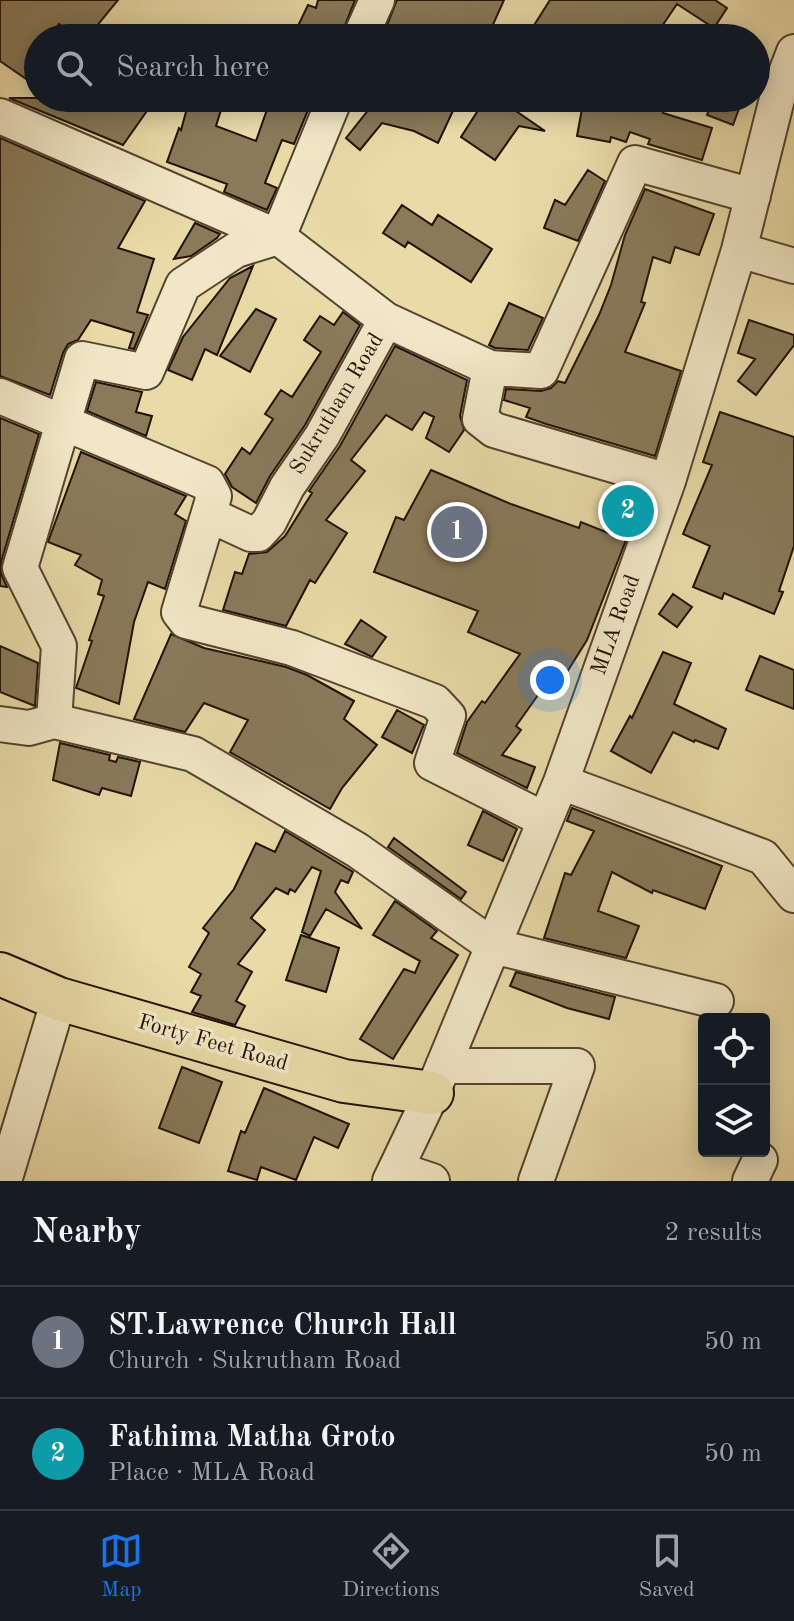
<!DOCTYPE html>
<meta charset="utf-8">
<style>
body{margin:0;font-family:"Old Standard TT",serif;background:#242831;color:#f1f3f6}
.controls{position:absolute;right:24px;bottom:24px;display:grid;overflow:hidden;border-radius:8px;box-shadow:0 4px 20px #0003}
.controls button{width:72px;height:72px;display:grid;place-items:center;padding:0;border:0;border-bottom:2px solid #363941;background:#171b24;color:#f1f3f6;font:40px sans-serif}
.you{position:absolute;left:550px;top:680px;width:28px;height:28px;margin:-20px;border:6px solid #fff;border-radius:50%;background:#1a73e8;box-shadow:0 0 0 12px #1a73e833}
.badge{display:grid;place-items:center;width:52px;height:52px;border-radius:50%;background:#1a73e8;color:#fff;font-size:26px;font-weight:700}
.pin{position:absolute;translate:-50% -50%;border:4px solid #fff;box-shadow:0 2px 8px #0006}
.list{margin:0;padding:0;list-style:none}
h2{display:flex;justify-content:space-between;align-items:center;height:104px;margin:0;padding:0 32px;font-size:34px}
h2 small{font-size:26px;font-weight:400;color:#9ea1a6}
.list li{display:grid;grid-template-columns:52px 1fr auto;gap:24px;align-items:center;box-sizing:border-box;height:112px;padding:0 32px;border-top:2px solid #363941}
.list b{display:block;font-size:30px;white-space:nowrap}
.list p{margin:0;font-size:26px;white-space:nowrap;color:#9ea1a6}
.list em{font-size:26px;font-style:normal;color:#9ea1a6}
.icon{flex:none;width:44px;height:44px;fill:none;stroke:currentColor;stroke-width:2;stroke-linecap:round;stroke-linejoin:round}
.map{position:relative;flex:none;width:794px;height:1181px;overflow:hidden}
.search{position:absolute;background:#171b24;box-shadow:0 4px 20px #0003;left:24px;right:24px;top:24px;height:88px;display:flex;align-items:center;gap:20px;box-sizing:border-box;padding:0 28px;border-radius:44px;color:#9ea1a6;font-size:30px}
.sheet{height:328px;background:#171b24}
nav{display:flex;justify-content:space-around;align-items:center;box-sizing:border-box;height:112px;border-top:2px solid #363941;background:#171b24;font-size:22px;color:#9ea1a6}
nav a{display:grid;justify-items:center;gap:4px}
nav .on{color:#1a73e8}
.map>svg:first-child{display:block}
</style>
<div class="map">
<svg width="794" height="1181" viewBox="0 0 794 1181">
<rect width="100%" height="100%" fill="#e9daa8"/>
<filter id="stains"><feTurbulence type="fractalNoise" baseFrequency=".0025" numOctaves="4"/><feColorMatrix values="0 0 0 0 .2 0 0 0 0 .09 0 0 0 0 .02 0 0 0 .5 -.17"/></filter>
<radialGradient id="worn" r=".72"><stop offset=".6" stop-color="#630" stop-opacity="0"/><stop offset="1" stop-color="#630" stop-opacity=".3"/></radialGradient>
<path fill="#897a5a" stroke="#211205" stroke-width="2" d="M0,0h118l-31,38h-5l-14,-12 -2,3 -7,-5 -10,14h-11v49l-38,-26z
M318,0h37l-15,38h-20l-23,-10 11,-23 8,3z
M397,0h107l-17,38h-105z
M550,0h165l12,8 -13,20 -37,-24 -23,34h-128z
M9,98h126l14,10 -26,37z
M271,98h42l-19,46 -12,-4 -17,43 12,5 -10,22 -43,-18 3,-8 -60,-22 12,-34 2,2 8,-29 32,9 -5,16 40,15z
M378,98h81l-21,45 -24,-12 -32,-8 -22,27 -14,-12z
M486,98h38l-8,13 29,20 -26,-5 -24,34 -34,-23z
M584,98h82l-3,15 49,15 -10,32 -54,-16 2,-5 -20,-7 -4,10 -15,-5 -1,5 -33,-6z
M714,98h29l-10,27 -26,-10z
M0,138l145,63 -27,47 36,11 -17,53 11,3 -14,34 -5,-1 5,-15 -43,-13 -13,20 -10,4 -5,9 -13,42 -50,-19z
M588,170l17,11 -27,60 -34,-13 11,-28 10,5z
M645,189l69,25 -15,41 -24,-8 -5,16 -17,-6 -12,45 4,1 -20,49 56,19 -26,85 -109,-32 -20,-7 4,-9 -26,-8 2,-11 35,2 10,-3 7,-7 7,2 34,-68 12,-30 14,-50z
M402,205l30,20 6,-10 54,34 -21,33 -63,-40 -3,5 -22,-14z
M195,223l25,11 -3,4 -26,18 -17,3z
M253,266l-36,89 -12,-6 -13,31 -24,-10 15,-33 47,-59z
M509,303l34,15 -15,32 -33,-2 -6,-3z
M256,309l20,10 -26,53 -30,-16z
M343,312l17,13 -55,100 -35,51 -14,27 -24,-16 -7,-13 17,-26 8,6 23,-35 -8,-5 16,-24 11,7 29,-45 -17,-12 16,-24 14,9z
M749,320l45,15v10l-38,50 -18,-14 17,-22 -17,-6z
M395,346l72,34 -7,36 4,14 -15,22 -23,-14 8,-21 -10,-5 -12,18 -26,-15 -35,45 14,11 -39,49 21,13 -32,50 -5,-3 -24,46 -63,-16 12,-38 7,2 7,-20 18,-2 18,-16 27,-43 -3,-2 31,-45z
M96,382l46,10 -6,20 16,4 -6,20 -59,-25z
M720,412l74,25v109l-15,45 4,1 -9,22 -50,-21 -2,6 -29,-12 17,-41 -27,-12 29,-69 -9,-3z
M0,418l39,16 -38,128 1,14 5,11 -7,-1z
M81,452l105,44 -11,18 11,7 -21,68 -17,-7 -14,40 -15,82 -43,-16 16,-47 -3,-1 15,-44 -6,-2 4,-14 -27,-15 6,-10 -33,-13z
M431,470l80,34 68,24 2,-6 45,18 -39,100 -25,40 -9,-6 -37,52 5,4 -19,25 33,12 -8,21 -70,-35 10,-31 15,-21 3,2 35,-49 -52,-22 10,-21 -104,-39 22,-55 8,3z
M673,594l19,13 -15,20 -18,-13z
M361,620l25,17 -14,20 -27,-13z
M171,634l33,14 82,19 21,8 47,26 -10,18 33,26 -35,43 -12,21 -100,-57 18,-32 -44,-17 -19,29 -51,-13z
M0,646l38,17 -3,43 -35,-14z
M663,652l28,11 -17,41 52,25 -8,20 -23,-9 -1,2 -21,-10 -22,41 -40,-22 19,-35 2,2z
M760,656l34,14v39l-48,-19z
M397,710l27,15 -12,28 -30,-16z
M60,743l50,12 -1,5 7,2 2,-5 22,5 -9,34 -29,-8 -3,7 -46,-15z
M572,808l150,58 -17,43 -52,-19 -1,3 -40,-21 -14,39 41,15 -13,32 -82,-20 21,-65 6,2 23,-44 -27,-10z
M483,811l34,18 -14,32 -35,-16z
M285,831l68,41 -5,11 -7,-3 -6,12 27,37 -36,-20 -16,27 -8,-4 19,-61 -9,-4 -17,25 -5,-3 -2,5 -12,-6 -25,30 14,12 -27,34 14,8 -16,29 9,5 -10,19 -43,-13 9,-16 -10,-4 10,-18 -12,-7 20,-34 -6,-5 31,-39 22,-46 19,9z
M394,838l72,54 -5,7 -73,-52z
M395,901l42,30 -6,7 27,17 -65,104 -33,-20 44,-70 11,4 5,-12 -47,-26z
M301,935l38,13 -13,44 -40,-12z
M516,972l99,25 -6,22 -42,-11 -57,-22z
M182,1067l40,15 -23,61 -40,-15z
M264,1088l85,36 -11,24 -24,-11 -18,43 -35,-13 -4,13 -29,-9 13,-40 4,2z"/>
<g fill="none" stroke-linecap="round" stroke-linejoin="round">
<defs>
<path id="minor" d="M360,38l17,-38
M0,116l278,121 108,83
M739,250l55,16
M490,368l51,3 94,-208 118,33
M0,396l207,87 7,13 -35,116 7,9 106,27 143,54 13,14 -16,47 113,57
M210,515l41,19h7l11,-12 18,-35 35,-51 64,-116 104,48 -10,51 14,11 174,51
M54,721l5,-75 -39,-78 62,-209 64,13 37,-87 53,-35 42,-13 57,-139
M0,724l29,4 25,-7 139,33 164,96 136,96 223,55
M561,782l202,75 31,38
M443,1066h134l-41,115
M396,1169l36,12
M4,1181l55,-182
M390,1181l42,-88 129,-311 107,-301 71,-231 40,-159 15,-39
M750,1181l10,-21"/>
<path id="major" d="M0,974l59,25 285,82 88,12"/>
</defs>
<use href="#minor" stroke="#53442e" stroke-width="38"/>
<use href="#major" stroke="#211205" stroke-width="46"/>
<use href="#minor" stroke="#f1e7c6" stroke-width="34"/>
<use href="#major" stroke="#e9daa8" stroke-width="42"/>
</g>
<g text-anchor="middle" dominant-baseline="central" stroke-width="7" stroke-linejoin="round" paint-order="stroke">
<g font-size="22" fill="#211205" stroke="#f1e7c6">
<text transform="translate(337 404) rotate(-59)">Sukrutham Road</text>
<text transform="translate(616 625) rotate(-70)">MLA Road</text>
<text transform="translate(213 1043) rotate(16)">Forty Feet Road</text>
</g>
</g>
<rect width="100%" height="100%" filter="url(#stains)"/>
<rect width="100%" height="100%" fill="url(#worn)"/>
</svg>
<div class="controls">
<button><svg class="icon" aria-label="locate" viewBox="0 0 24 24"><circle cx="12" cy="12" r="6"/><path d="M12 2v4M12 18v4M2 12h4M18 12h4"/></svg></button>
<button><svg class="icon" aria-label="layers" viewBox="0 0 24 24"><path d="M12 4l9 5-9 5-9-5zM3 14l9 5 9-5"/></svg></button>
</div>
<div class="you"></div>
<div class="pin badge" style="left:457px;top:532px;background:#6b7280">1</div>
<div class="pin badge" style="left:628px;top:511px;background:#0f9aa8">2</div>
<div class="search"><svg class="icon" aria-label="search" viewBox="0 0 24 24"><circle cx="10" cy="10" r="6"/><path d="M15 15l6 6"/></svg>Search here</div>
</div>
<section class="sheet">
<h2>Nearby<small>2 results</small></h2>
<ul class="list">
<li><span class="badge" style="background:#6b7280">1</span><div><b>ST.Lawrence Church Hall</b><p>Church · Sukrutham Road</p></div><em>50 m</em></li>
<li><span class="badge" style="background:#0f9aa8">2</span><div><b>Fathima Matha Groto</b><p>Place · MLA Road</p></div><em>50 m</em></li>
</ul>
</section>
<nav>
<a class="on"><svg class="icon" aria-label="map" viewBox="0 0 24 24"><path d="M3 6l6-2 6 2 6-2v14l-6 2-6-2-6 2zM9 4v14M15 6v14"/></svg>Map</a>
<a><svg class="icon" aria-label="directions" viewBox="0 0 24 24"><path d="M12 3l9 9-9 9-9-9zM9 14v-3h6M13 9l2 2-2 2"/></svg>Directions</a>
<a><svg class="icon" aria-label="saved" viewBox="0 0 24 24"><path d="M7 4h10v16l-5-4-5 4z"/></svg>Saved</a>
</nav>
